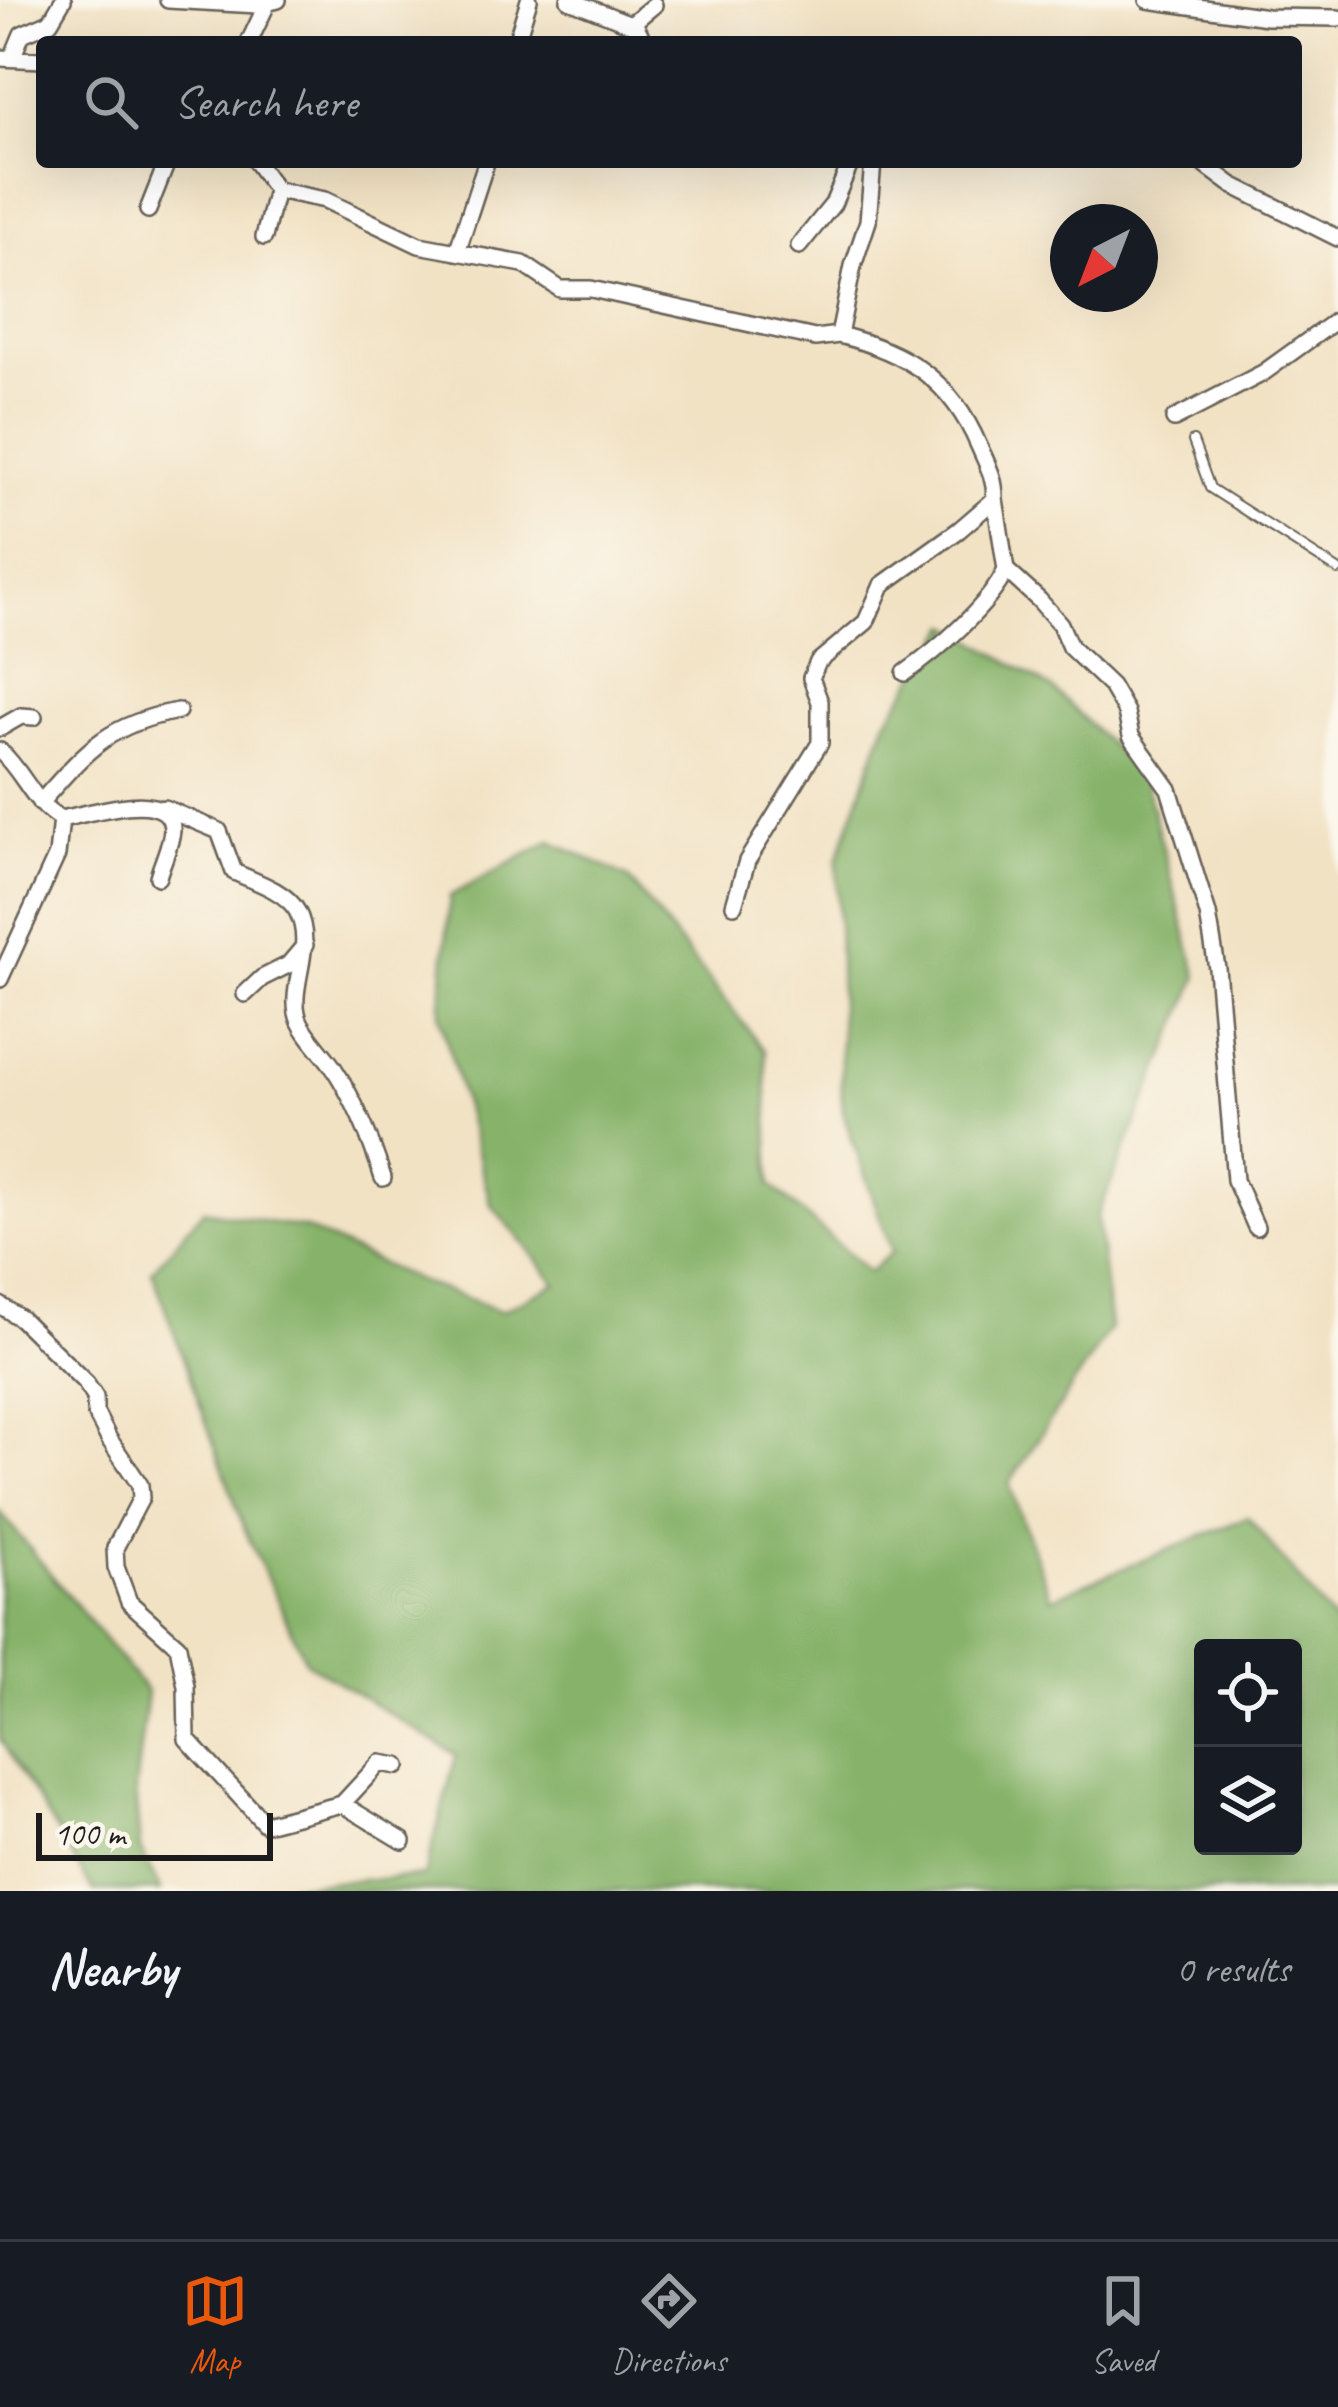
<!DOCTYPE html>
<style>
body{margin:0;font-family:Caveat,sans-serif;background:#20242c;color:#f1f3f6}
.controls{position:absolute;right:36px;bottom:36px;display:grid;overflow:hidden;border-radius:12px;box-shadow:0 12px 48px #0002}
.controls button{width:108px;height:108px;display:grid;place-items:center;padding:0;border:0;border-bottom:3px solid #363941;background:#171b24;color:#f1f3f6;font:60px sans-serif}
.compass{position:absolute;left:1050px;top:204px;width:108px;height:108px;border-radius:50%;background:#171b24;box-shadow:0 12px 48px #0002;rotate:222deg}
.scale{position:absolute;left:36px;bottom:30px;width:237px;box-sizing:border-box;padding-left:12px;border:6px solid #1c1c1c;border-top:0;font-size:33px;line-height:42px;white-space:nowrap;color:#1c1c1c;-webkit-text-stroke:9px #fbf7ec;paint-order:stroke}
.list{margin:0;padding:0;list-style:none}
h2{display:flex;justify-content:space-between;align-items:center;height:156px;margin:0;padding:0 48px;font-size:51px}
h2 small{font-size:39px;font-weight:400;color:#9ea1a6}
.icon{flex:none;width:66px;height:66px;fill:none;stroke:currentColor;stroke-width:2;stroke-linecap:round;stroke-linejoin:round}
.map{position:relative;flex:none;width:1338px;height:1891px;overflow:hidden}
.search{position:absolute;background:#171b24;box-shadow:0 12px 48px #0002;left:36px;right:36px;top:36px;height:132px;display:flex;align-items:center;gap:30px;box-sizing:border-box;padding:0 42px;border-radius:12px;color:#9ea1a6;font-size:45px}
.sheet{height:348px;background:#171b24}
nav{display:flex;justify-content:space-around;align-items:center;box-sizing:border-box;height:168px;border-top:3px solid #363941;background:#171b24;font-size:33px;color:#9ea1a6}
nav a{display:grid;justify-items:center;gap:6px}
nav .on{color:#ea580c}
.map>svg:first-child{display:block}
</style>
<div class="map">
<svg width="1338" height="1891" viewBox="0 0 1338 1891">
<rect width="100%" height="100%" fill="#fbf7ec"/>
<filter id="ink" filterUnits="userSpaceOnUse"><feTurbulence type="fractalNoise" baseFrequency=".00833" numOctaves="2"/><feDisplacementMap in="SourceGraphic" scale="24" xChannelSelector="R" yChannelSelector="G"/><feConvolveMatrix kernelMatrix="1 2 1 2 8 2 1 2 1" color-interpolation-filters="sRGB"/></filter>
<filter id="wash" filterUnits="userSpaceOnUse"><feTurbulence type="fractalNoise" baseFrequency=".004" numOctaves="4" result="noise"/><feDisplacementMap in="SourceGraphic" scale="48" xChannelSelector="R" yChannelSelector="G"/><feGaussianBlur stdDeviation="2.7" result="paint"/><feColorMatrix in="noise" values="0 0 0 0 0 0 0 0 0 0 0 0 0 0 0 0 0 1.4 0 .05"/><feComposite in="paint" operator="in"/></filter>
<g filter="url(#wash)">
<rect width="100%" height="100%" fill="#f2e2c4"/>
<path fill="#86b269" stroke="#516742" stroke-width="3" fill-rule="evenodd" d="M950,625l103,64 91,89 54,200 -101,238 13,112 -101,156 42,114 197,-81 90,110v264h-1053l3,-6 137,-9 31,-121 -150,-93 -62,-134 -92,-257 51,-61 103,19 112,52 83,30 55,-28 -65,-79 -51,-188 10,-120 101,-55 77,37 137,173 6,134 98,87 23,-20 -50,-142 -5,-250 49,-138zM1203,1648h90v198h-90z
M0,1512l147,180 -12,97 5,60 21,42h-68l-93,-152z"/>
</g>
<g filter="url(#ink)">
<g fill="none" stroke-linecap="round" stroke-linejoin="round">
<defs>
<path id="service" d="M1193,441l17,47 128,82"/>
<path id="minor" d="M168,0l90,5 20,-5
M569,0l67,26 8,16
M1148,0l119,17 71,1
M631,24l23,-19
M249,42l19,-40
M516,42l13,-42
M0,58l42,2
M12,58l10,-24 28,-12 13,-22
M256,162l20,28 -12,47
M1201,162l31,23 106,53
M276,190l49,10 94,45 104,19 37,25h31l224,49 24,-3 14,-69 15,-45 5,-59
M148,210l19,-48
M799,246l34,-42 18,-42
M457,252l28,-86
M1174,419l89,-46 75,-54
M995,499l11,71 33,30 21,24 10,23 41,39 15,26 5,24 38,53 39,125 9,54 18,212 21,47
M905,673c32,-22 84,-67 101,-103
M0,728l21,-12 13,1
M0,751c24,21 32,52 61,68 28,-5 112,-34 111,11 -1,15 -10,32 -14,47
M40,803c46,-52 67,-79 138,-92
M164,808l55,23 15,41c20,9 52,19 63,39 20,37 -12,79 3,111 7,15 23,30 33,45 22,34 38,72 50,111
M734,905l13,-44 73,-118v-41l-9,-24 7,-16 48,-40 16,-37 77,-55 36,-31c0,-21 -7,-33 -16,-53 -28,-66 -72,-94 -140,-111
M0,979l57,-124 4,-36
M245,994l17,-16 26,-13 17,-20
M0,1305l21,14 64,63 10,15v15l14,27 31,46 1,13 -26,50 1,19 13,35 49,44 8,40 1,53 78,85 77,-20 61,37
M342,1804l38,-41 18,3"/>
</defs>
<use href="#service" stroke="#676157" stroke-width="12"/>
<use href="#minor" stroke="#676157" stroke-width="20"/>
<use href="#service" stroke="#fff" stroke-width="8"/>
<use href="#minor" stroke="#fff" stroke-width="15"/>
</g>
</g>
</svg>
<div class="controls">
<button><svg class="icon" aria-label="locate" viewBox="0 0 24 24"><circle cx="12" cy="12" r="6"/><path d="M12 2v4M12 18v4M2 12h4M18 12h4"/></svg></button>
<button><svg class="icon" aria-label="layers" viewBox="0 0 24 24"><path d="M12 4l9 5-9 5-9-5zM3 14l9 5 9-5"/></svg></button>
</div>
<svg class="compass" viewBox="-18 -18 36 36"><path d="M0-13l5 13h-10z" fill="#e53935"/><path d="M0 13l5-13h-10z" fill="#9ea1a6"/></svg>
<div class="scale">100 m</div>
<div class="search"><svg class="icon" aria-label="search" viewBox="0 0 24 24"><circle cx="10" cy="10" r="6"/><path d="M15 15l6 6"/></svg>Search here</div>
</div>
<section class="sheet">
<h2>Nearby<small>0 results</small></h2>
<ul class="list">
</ul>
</section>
<nav>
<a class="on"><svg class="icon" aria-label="map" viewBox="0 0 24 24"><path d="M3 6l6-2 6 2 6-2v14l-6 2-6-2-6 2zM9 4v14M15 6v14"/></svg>Map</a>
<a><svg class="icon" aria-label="directions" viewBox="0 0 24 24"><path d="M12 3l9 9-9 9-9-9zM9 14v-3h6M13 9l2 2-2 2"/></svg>Directions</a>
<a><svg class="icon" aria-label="saved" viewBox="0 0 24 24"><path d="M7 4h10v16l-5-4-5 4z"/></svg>Saved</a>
</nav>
